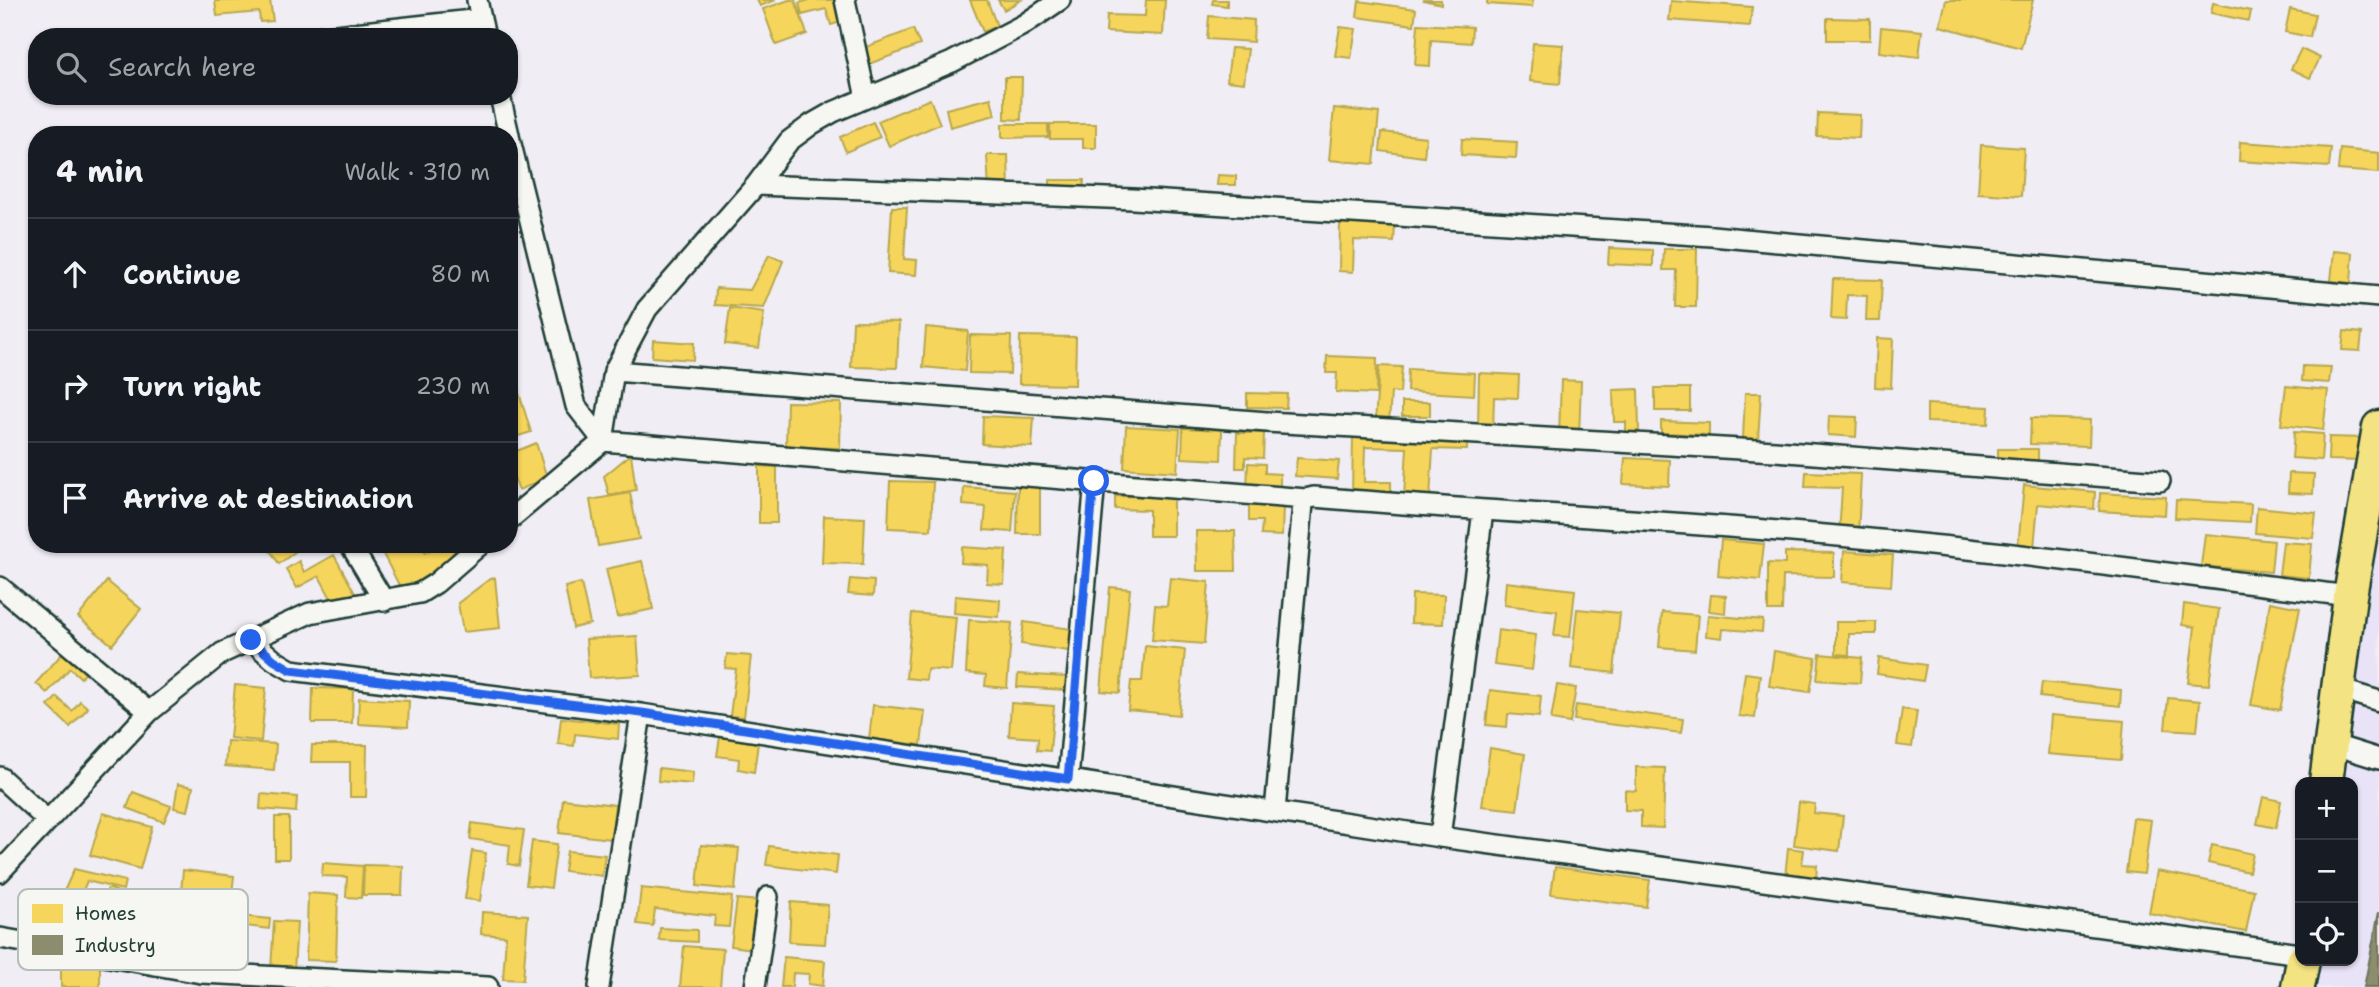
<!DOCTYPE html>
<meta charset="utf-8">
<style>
body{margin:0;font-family:"Shantell Sans",sans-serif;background:#20242c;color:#f1f3f6}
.controls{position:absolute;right:21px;bottom:21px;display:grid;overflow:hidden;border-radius:14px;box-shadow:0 2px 5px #0004}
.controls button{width:63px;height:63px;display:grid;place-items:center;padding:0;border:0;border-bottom:2px solid #363941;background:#171b24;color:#f1f3f6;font:35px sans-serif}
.stop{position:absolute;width:21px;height:21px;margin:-16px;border:5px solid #2563eb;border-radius:50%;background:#fff}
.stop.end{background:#2563eb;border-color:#fff;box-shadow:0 2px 7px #0008}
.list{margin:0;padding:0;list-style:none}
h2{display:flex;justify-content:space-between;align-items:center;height:91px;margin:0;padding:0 28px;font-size:30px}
h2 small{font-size:23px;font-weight:400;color:#9ea1a6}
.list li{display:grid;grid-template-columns:46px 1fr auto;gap:21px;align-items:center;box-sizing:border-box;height:112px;padding:0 28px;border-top:2px solid #363941}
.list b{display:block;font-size:26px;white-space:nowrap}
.list em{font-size:23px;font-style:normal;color:#9ea1a6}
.icon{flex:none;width:38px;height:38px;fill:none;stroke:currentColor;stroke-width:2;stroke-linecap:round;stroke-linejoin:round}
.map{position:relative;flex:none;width:2379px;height:987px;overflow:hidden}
.search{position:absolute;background:#171b24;box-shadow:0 2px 5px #0004;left:28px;top:28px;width:490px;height:77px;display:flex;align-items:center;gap:18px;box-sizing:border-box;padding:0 24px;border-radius:28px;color:#9ea1a6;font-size:26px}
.panel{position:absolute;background:#171b24;box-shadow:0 2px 5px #0004;left:28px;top:126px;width:490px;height:427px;border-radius:28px}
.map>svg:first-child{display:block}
</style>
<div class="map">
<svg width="2379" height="987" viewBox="0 0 2379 987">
<rect width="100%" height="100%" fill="#f0edf4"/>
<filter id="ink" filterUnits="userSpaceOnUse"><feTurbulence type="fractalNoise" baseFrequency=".0143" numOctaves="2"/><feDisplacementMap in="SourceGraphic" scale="14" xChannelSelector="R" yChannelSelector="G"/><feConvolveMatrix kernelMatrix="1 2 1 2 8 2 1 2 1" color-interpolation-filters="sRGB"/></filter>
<g filter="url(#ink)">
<path fill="#e8e3f7" d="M2379,427v560h-81l5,-26h50v-179h-27z"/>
<path fill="#f6d55c" stroke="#b6a750" stroke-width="2" d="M270,0l3,21 -13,1 -1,-10 -42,4 -2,-15z
M757,0h19l-16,6z
M789,0h6l12,34 -31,11 -13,-36z
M809,0h29l6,21 -13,4 -5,-16 -24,6 -3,-12z
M970,0h17l10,26 -14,6z
M998,0h23l-17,10z
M1146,0h19l-2,35 -57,-3 1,-17 38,1z
M1213,0h14v6l-15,-2z
M1423,0h18v4z
M1487,0h46l-1,7 -45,-3z
M1946,0h87l-12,48 -81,-22z
M1359,1l57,8 -2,16 -57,-8z
M1671,1l81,6 -2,19 -81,-6z
M2213,3l38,8 -2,10 -38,-8z
M2290,9l25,5 -5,23 -25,-5z
M1209,16l45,4 -1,22 -46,-3z
M1827,18l43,1v21h-43z
M1418,24l54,3 -1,16 -40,-3 -1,26 -15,-1z
M1340,27l16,2 -5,29 -16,-2z
M1881,27l41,4 -3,26 -40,-5z
M913,29l7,16 -51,19 -6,-16z
M1533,43l30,2 -3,39 -30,-3z
M1231,48l17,1 -4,34 -17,-2z
M2301,49l19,9 -10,20 -19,-9z
M1005,77h17l-1,43 -16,-1z
M991,98l4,17 -45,12 -4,-18z
M930,99l10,25 -51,22 -11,-25z
M1334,108l45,5 -5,51 -45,-4z
M1818,113l42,2 -1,23 -42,-2z
M873,122l7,15 -34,15 -6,-15z
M1002,124h46v13l-46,1z
M1050,124h46v24h-13v-9h-33z
M1382,132l44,5 -2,20 -44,-6z
M1462,139l55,3 -1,16 -55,-3z
M2240,142l91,6 -2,19 -90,-6z
M1981,145l43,3 -3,48 -43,-3z
M2340,149l39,4v20l-41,-3z
M987,155h21l1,35h-20z
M1218,175l18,1v9h-19z
M1050,180h34l-1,13h-33z
M892,207h15l-3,52 13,1 -1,15 -28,-2z
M1340,223l55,2 -1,17 -40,-2 -1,32 -14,-1z
M1609,248l44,2v16l-45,-2z
M1664,249h33l-1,58h-21l1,-37h-13z
M2334,251l19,2 -2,30 -20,-2z
M769,255l14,6 -19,47 -49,-3 1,-17 34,2z
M1833,279l49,1 -2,41h-14l1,-25 -20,-1 -1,25 -15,-1z
M730,308l34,5 -5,35 -34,-4z
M853,321l46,1 -2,46 -46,-1z
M926,327l42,4 -3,40 -42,-4z
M2344,331l18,2 -2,18 -18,-1z
M970,335l41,1 -1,38 -41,-1z
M1020,336l56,1 -1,48 -56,-1z
M1877,338l16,1 -2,49 -16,-1z
M653,340l41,3 -1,17 -41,-3z
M509,344l10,46 -10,1z
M1327,356l50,2 -1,36 -40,-2 1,-19h-11z
M1379,366l23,1 -2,26 -9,-1 -2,32 -14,-1z
M2303,366l28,1 -2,16 -27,-2z
M1408,369l67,4 -1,22 -67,-4z
M1479,373l40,2 -1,23 -24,-1 -1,33 -15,-1z
M1561,380l20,1 -2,56 -20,-1z
M2286,386l42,4 -5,40 -42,-5z
M1655,388h35v23h-35z
M1638,389l1,42 -13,1v-10h-12l-1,-32z
M519,393l12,39 -22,7v-43z
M1247,393l40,1 -1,14 -39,-1z
M1745,393h16l-3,47 -15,-1z
M787,402l54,1 -1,45 -54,-1z
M1402,402h28v14h-28z
M1927,404l62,3 -1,17 -61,-2z
M983,416l51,2 -2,29 -50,-3z
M1829,416l28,1 -1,20 -28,-2z
M2031,418l59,2 -1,26 -59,-2z
M1661,421l48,2v12l-48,-2z
M1126,426l54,3 -3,43 -53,-4z
M1183,428l39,2 -1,30 -39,-2z
M2294,432l29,2 -2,26 -29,-2z
M1237,433h27l-1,25 -18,-1v11h-9z
M1353,437l114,4v9l-34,-1 -3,49 -26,-1 3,-49 -42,-1 -1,35h27v14l-39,-1z
M2329,437l36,1 -1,23 -36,-1z
M536,443l11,35 -28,12 -10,-23v-13z
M1998,449h40v14l-40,-1z
M631,454l5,36 -27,5 -5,-19z
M1297,458l42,3 -2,18 -42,-3z
M1625,458l45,2 -1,26 -46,-2z
M1248,463l17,1v9l15,1v18l-33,-1z
M759,466l18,1v56h-18z
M1806,472l55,2 -3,62 -19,-1 3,-47 -37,-1z
M2289,473l25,1 -1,20 -25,-1z
M890,481l43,1 -2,48 -43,-2z
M1018,485l22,1v48h-23z
M2024,485l71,7 -1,17 -56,-5 -4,44 -16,-1z
M964,487l51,4 -3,41 -28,-2 2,-23 -23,-2z
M630,493l9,46 -41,7 -8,-46z
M2100,493l66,4 -1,18 -66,-4z
M1115,496l58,1v39h-24v-26l-34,-1z
M2176,500l75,4 -1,18 -75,-4z
M1249,505l34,1 -1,30 -21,-1 1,-14h-13z
M2257,507l59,6 -3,25 -58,-5z
M824,516l41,2 -2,46 -41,-1z
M1196,531h39l1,40h-39z
M2205,534l69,7 -3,31 -70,-6z
M1721,540l43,4 -4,36 -42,-4z
M2283,542l29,2 -3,34 -30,-3z
M266,544h39l-26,20z
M402,544h19l4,9 18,-9h8l8,17 -57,30 -19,-37z
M962,547l44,3 -2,34 -17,-1 1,-18 -27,-2z
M1844,551l49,4 -2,31 -49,-4z
M1785,552l49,1v24l-51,-1 -1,35h-14v-48l17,1z
M334,555l22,40 -21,11 -16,-30 -22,12 -11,-19 13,-8 5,11z
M642,561l11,48 -36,8 -11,-48z
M491,578h4l5,50 -37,4 -5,-29z
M1170,578l39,4 -5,62 -52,-4 3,-35 12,1z
M850,579l24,2 -1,15 -25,-2z
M107,581l34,28 -29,36 -34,-28z
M1506,582l69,8 -5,47 -16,-1 3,-25 -53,-6z
M581,583l9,41 -17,4 -8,-41z
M1110,587l20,2 -10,104 -19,-2z
M1412,594l32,1 -1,29 -32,-1z
M1711,595l15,1 -1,17 -16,-2z
M955,596l45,4 -1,17 -45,-4z
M2270,602l30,6 -20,102 -29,-5z
M2184,604l35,5 -10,76 -21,-2 7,-56 -13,-2z
M1577,609l43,4 -6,60 -43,-5z
M1662,612l36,3 -3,35 -36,-3z
M912,613l44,4 -5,54 -24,-2 -1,11 -20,-2z
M1708,615l55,5 -1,12 -39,-3 -1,9 -16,-2z
M969,620l43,3 -5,65 -22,-2 1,-11 -20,-2z
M1024,622l48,7 -3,22 -48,-7z
M1836,622h40v12h-27v21l-13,-1z
M1498,630l38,5 -4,35 -38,-5z
M637,636l3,39 -51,3 -3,-39z
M1145,646l40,4 -6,65 -51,-5 3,-29h11z
M68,647l23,20 -10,11 -11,-10 -23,25 -11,-10z
M1774,651l42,7 -6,34 -41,-6z
M727,654l24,2 -7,61 -14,-1 6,-47 -11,-1z
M1820,654l42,4 -2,25 -43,-3z
M1879,658l47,7 -3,16 -46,-7z
M1745,673l15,2 -5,43 -16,-2z
M1018,674l48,3 -1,13 -48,-3z
M2042,682l79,8 -1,16 -80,-9z
M235,685l31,3 -5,53 -31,-3z
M1557,685l19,3 -6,35 -19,-3z
M313,688l40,1 -1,34h-40z
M1490,690l51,6 -2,21 -31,-3 -1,13 -21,-2z
M57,697l15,14 8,-10 8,7 -18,19 -22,-21z
M359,698l50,3 -1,26 -50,-3z
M2168,698l32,3 -3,30 -32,-2z
M1011,703l43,3 -4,45 -13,-1 1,-12 -29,-2z
M873,705l52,6 -4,34 -52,-6z
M1576,705l107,14 -2,14 -107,-13z
M1902,709l15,2 -5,36 -15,-2z
M2051,715l73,6 -3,39 -73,-6z
M561,718l58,6 -1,15 -43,-5 -1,12 -16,-2z
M720,737l38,6 -4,29 -16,-3 1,-10 -22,-3z
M227,741l49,3 -2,26 -49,-4z
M312,745h55l-1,52h-16v-35h-39z
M1490,748l35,6 -8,56 -35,-4z
M1636,767l29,1 -2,60 -22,-1v-16l-16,-1v-20l11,1z
M659,768l34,4 -1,12 -34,-3z
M178,784l15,3 -5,24 -14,-3z
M133,792l38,14 -7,16 -37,-14z
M261,794l36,3 -1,15 -36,-3z
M2263,797l18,4 -5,27 -19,-4z
M563,799l52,6 -4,34 -52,-6z
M1799,802l16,2 -1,9 29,3 -4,35 -45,-6z
M103,813l49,14 -12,42 -50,-14z
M275,817h14v42h-14z
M2133,818l18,2 -7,54 -18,-2z
M472,823l52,7 -5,36 -11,-2 2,-19 -40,-6z
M532,841l25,3 -6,44 -25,-3z
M701,845l38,3 -4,42 -38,-4z
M2212,845l41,9 -4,18 -41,-9z
M769,846l69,9 -2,19 -70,-9z
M1788,848l16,2 -2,14 15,1 -1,15 -31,-3z
M472,851l14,2 -6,48 -15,-2z
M567,851l38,4 -3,21 -38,-5z
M323,863l40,3 -2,32 -15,-1 1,-20 -25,-1z
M364,865l39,1 -1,29h-39z
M1555,867l95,13 -4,27 -95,-13z
M74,869l51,12 -2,9 -36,-9 -14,32 -16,-6z
M183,870l51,6 -4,37 -19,-2 2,-15 -32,-4z
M2157,871l97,19 -8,42 -97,-19z
M108,888l16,6 -9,25 -17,-6z
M641,888l91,9 -3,30 -15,-1 1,-10 -60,-7 -2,17 -16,-2z
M308,893l30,2 -2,66 -30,-1z
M737,899l22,2 -6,48 -22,-3z
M791,902l37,3 -3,39 -36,-2z
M482,912l46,3 -5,65 -20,-1 3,-43 -25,-2z
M230,915l40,4 -1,10 -23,-3 -5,39 -17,-2z
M274,921l23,1 -3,49 -23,-1z
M660,928l37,2v12l-38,-2z
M684,946l39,3 -3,38h-40z
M784,957l41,4 -2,25 -15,-2 1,-10 -16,-1 -1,14h-11z
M61,966h39v21h-39z"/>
<path fill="#8c8c6e" stroke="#6b745d" stroke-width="2" d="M2379,912v75h-15z"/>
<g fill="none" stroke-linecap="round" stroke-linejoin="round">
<defs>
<path id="minor" d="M477,0l8,37
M845,0l21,98
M318,37l163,-18
M500,96l9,39
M509,136l67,270 27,35 703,58
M756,185l377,14 579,37 667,61
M614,371l653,51 508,29 385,30
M509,520l94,-79 11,-70 33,-62 109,-124 33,-44 23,-17 21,-12 119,-50 71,-37 37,-25
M350,544l34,57
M0,587l149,125
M251,640l23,20 17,10 350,44 799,123 860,117
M2339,689l40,12
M2331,744l48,15
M0,777l48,44
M1068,779l27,-298
M1275,811l28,-307 3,-5 8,-2c202,17 404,26 606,47 144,14 287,35 430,52
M1440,837l43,-326
M0,872l149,-160 73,-59 88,-40 110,-20 16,-10 45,-39
M0,938l201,35 287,14
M599,987l42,-273
M755,987l13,-90"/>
<path id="trunk" d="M2326,782l24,-186 29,-169
M2298,987l5,-26"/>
</defs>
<use href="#minor" stroke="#1f3d34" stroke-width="24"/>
<use href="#trunk" stroke="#1f3d34" stroke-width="37"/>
<use href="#minor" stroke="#f6f6f2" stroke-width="19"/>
<use href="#trunk" stroke="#f4e382" stroke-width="32"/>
</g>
</g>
<g fill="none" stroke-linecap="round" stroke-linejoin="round" filter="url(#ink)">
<path stroke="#2563eb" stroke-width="9" d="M251,640l23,20 17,10 351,43 426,66 26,-298"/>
</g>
<rect x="18" y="889" width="230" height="81" rx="10" fill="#f6f6f2" stroke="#b6beb9" stroke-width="2"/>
<rect x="32" y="904" width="31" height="19" fill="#f6d55c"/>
<rect x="32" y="935" width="31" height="20" fill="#8c8c6e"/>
<g font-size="19" fill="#1f3d34">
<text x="75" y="920">Homes</text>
<text x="75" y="952">Industry</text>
</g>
</svg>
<div class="controls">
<button>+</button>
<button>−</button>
<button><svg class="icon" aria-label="locate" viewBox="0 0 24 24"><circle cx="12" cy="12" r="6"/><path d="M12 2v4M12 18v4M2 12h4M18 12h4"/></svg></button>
</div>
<div class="stop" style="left:1094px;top:481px"></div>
<div class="stop end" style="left:251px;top:640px"></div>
<div class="search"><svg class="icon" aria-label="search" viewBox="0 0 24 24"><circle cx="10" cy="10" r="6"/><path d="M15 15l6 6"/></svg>Search here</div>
<section class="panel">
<h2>4 min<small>Walk · 310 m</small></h2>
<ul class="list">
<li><svg class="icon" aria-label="ahead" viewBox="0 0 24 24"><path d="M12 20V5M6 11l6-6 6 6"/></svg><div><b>Continue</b></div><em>80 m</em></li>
<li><svg class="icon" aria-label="right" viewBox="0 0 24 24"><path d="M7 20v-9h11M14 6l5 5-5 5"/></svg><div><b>Turn right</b></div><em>230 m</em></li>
<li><svg class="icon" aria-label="arrive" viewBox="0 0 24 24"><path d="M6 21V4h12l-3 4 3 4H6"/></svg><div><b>Arrive at destination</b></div></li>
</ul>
</section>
</div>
